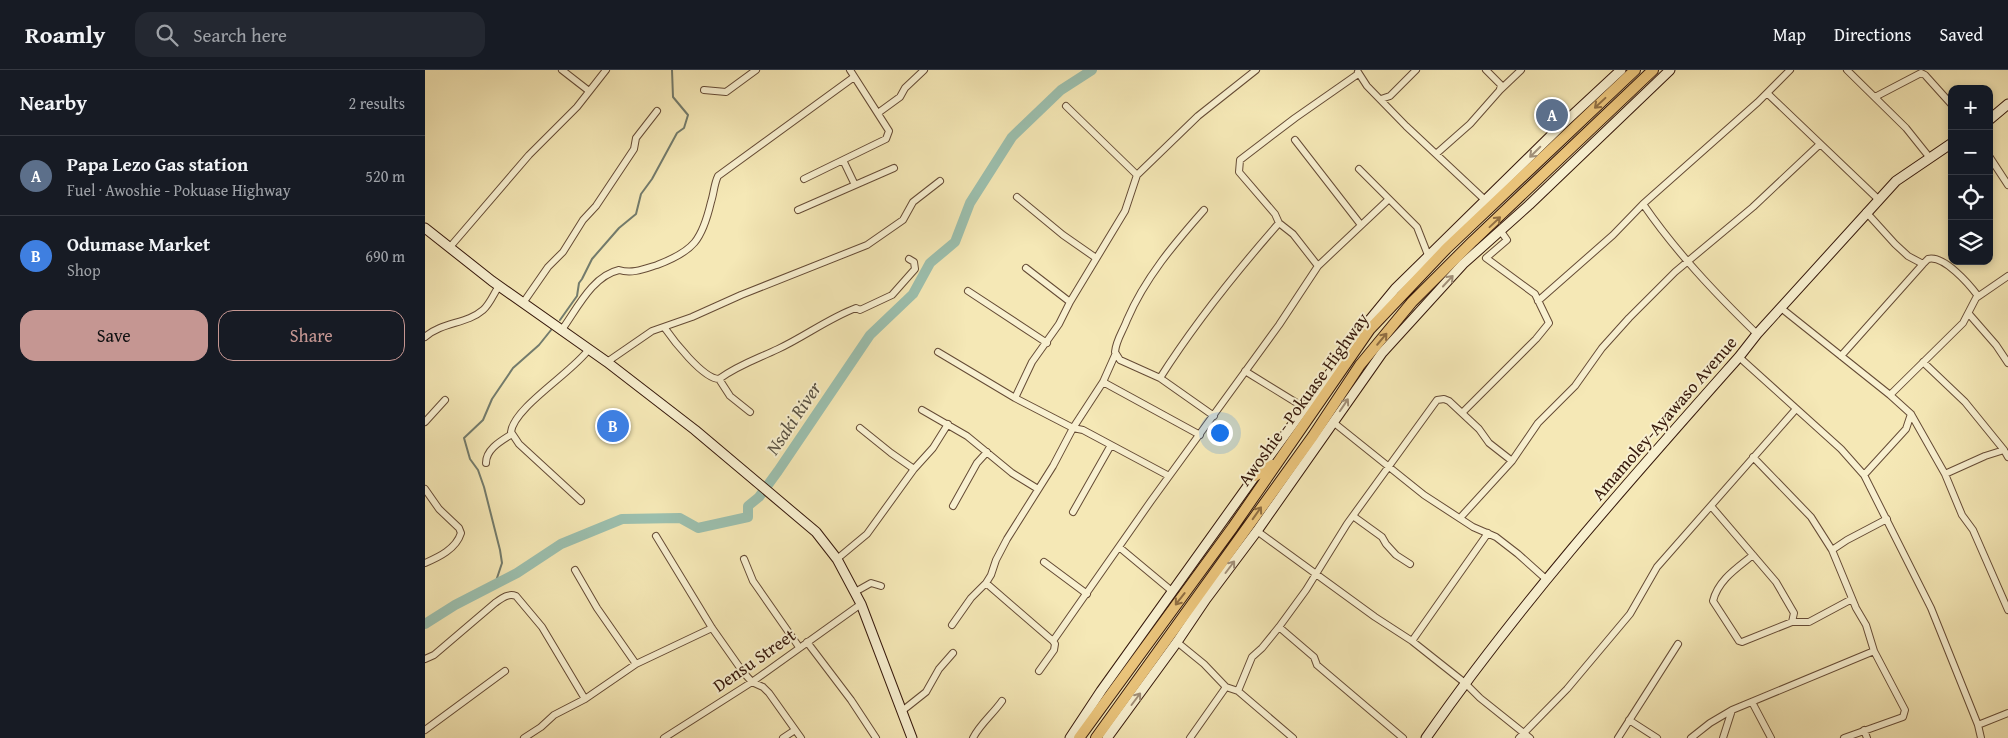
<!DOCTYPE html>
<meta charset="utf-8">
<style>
body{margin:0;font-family:"Gentium Book Plus",serif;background:#242831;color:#f1f3f6}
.controls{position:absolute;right:15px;top:15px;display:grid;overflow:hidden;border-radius:10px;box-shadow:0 2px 8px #0003}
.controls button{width:45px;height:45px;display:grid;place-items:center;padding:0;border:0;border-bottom:1px solid #363941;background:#171b24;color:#f1f3f6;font:25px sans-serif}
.you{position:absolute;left:794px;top:362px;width:18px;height:18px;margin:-12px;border:4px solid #fff;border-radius:50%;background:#1a73e8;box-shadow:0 0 0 8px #1a73e833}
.badge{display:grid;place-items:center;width:32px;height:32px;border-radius:50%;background:#c59692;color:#fff;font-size:16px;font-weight:700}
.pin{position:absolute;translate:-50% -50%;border:2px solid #fff;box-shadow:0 1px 5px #0006}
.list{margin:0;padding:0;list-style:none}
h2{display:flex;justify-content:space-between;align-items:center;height:65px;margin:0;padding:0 20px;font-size:21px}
h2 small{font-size:16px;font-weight:400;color:#9ea1a6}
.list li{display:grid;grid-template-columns:32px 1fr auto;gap:15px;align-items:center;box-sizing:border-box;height:80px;padding:0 20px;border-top:1px solid #363941}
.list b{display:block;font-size:19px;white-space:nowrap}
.list p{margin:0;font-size:16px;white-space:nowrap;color:#9ea1a6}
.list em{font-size:16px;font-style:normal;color:#9ea1a6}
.actions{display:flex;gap:10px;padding:15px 20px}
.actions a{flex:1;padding:11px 0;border:1px solid #c59692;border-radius:15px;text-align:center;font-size:18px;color:#c59692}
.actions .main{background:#c59692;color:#111}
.icon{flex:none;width:28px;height:28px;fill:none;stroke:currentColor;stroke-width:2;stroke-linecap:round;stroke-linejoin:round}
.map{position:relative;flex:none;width:1583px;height:668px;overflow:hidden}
header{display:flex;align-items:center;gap:30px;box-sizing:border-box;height:70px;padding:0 25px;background:#171b24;border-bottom:1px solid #363941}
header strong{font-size:24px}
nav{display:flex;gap:28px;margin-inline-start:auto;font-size:18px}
.search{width:350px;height:45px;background:#242831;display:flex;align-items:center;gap:12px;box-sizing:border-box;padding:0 18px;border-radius:15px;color:#9ea1a6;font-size:19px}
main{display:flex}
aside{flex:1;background:#171b24}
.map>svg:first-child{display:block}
</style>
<header>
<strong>Roamly</strong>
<div class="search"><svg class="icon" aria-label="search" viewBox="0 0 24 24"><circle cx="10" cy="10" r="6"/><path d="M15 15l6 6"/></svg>Search here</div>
<nav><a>Map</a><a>Directions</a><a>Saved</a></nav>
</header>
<main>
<aside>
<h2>Nearby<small>2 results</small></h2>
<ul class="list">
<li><span class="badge" style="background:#5c6f8a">A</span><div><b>Papa Lezo Gas station</b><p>Fuel · Awoshie - Pokuase Highway</p></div><em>520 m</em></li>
<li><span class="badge" style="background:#3f7fe0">B</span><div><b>Odumase Market</b><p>Shop</p></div><em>690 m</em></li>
</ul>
<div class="actions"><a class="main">Save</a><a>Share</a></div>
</aside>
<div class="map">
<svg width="1583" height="668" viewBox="0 0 1583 668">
<rect width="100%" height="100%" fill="#f5e8b6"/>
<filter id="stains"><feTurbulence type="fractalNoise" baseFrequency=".004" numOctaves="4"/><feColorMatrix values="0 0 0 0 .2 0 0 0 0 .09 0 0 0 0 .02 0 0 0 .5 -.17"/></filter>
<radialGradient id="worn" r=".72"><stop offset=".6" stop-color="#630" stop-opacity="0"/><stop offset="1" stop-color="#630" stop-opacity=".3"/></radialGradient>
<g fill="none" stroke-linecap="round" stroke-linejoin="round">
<path stroke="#737c6d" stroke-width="2" d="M135,250l17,-24 2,-13 3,-4 10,-20 27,-31 17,-14 5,-20 11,-15 25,-46 7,-5 4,-13 -15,-18 -1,-27
M70,514l7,-21 -2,-13 -16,-63 -6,-17 -8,-11 -6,-21 19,-18 9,-21 21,-31 26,-23 12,-15"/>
<path stroke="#9cc0af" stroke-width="10" d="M0,554l30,-19 62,-32 44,-29 61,-25 58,-1 18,10 50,-11v-11l11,-9 19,-26 92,-136 43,-41 17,-31 25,-21 15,-39 42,-66 49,-47 31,-20"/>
<defs>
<path id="street" d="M137,0l27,21
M1061,0l15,15 -1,4
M1422,0l59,58 24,30
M933,2l9,14 39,40 79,74
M279,20l22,2 30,-22
M1342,23l111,106
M1450,27l46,-24 4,2 27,30
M956,29l9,-3 26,-26
M641,36l71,69
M453,43l22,-16 5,-9 19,-18
M870,70l66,85
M1011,84l34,-30 30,-34 21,-20
M1564,86l19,29
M418,90l12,25
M934,99l58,58 11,28
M379,109l82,-40 3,-8 -39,-61
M592,127l46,38 33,23
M1218,134c33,48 72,89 114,130
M373,140l96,-42
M779,140c-30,34 -59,68 -77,110 -4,11 -11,20 -12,32l5,8 40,18 54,38
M1441,142l29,32 13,12 15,8 5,-5c16,-4 41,25 50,37
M25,177l79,-92 48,-48 29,-37
M893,196l-25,-32 -14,-11 -4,-9 -36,-42 1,-12 55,-42 63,-44
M601,198l44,34
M543,221l79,52
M1113,231l75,-66 30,-31 115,-102 32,-32
M98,233l25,-36 15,-15 20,-32 13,-14 38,-57 2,-11 21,-27
M1356,238l109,87 21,19 34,60 17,41 11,15 35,80
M1544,244l27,31 12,18
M239,257c9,13 39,52 55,52 19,-14 38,-20 59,-30 26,-12 51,-31 78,-41l4,2 32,-15 23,-26 -1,-7 -5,-3
M136,261c16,-22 31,-55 58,-61 13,4 25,-1 38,-5 37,-14 45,-25 54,-63 3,-9 3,-18 7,-26l136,-99
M0,267c17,-15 42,-13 58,-27 7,-6 11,-17 16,-24
M513,282l77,46 58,30 10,2 86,46
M1416,286l82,-92
M1314,287l102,92 23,26 67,133 47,117 3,13
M182,292l45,-31 40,-14 49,-22 126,-50 36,-25 10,-18 27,-21
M1498,292l42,40 39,48
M820,301l60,37
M735,308c35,-55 76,-106 119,-155
M294,309l11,17 20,16
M678,312l97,53
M1465,325l73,-72 13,-25 32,-22
M590,328l17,-36 27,-38 11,-22 55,-91 12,-36 61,-59 58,-46
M497,340l45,26 45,37 26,16
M1037,343l74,-74 13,-16 -14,-29 -49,-36 21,-18 -7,-10
M0,352l20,-22
M908,352l91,73 49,32 23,10 22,17 29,26
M435,358l31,25 23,16
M1328,387l58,60 21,33
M61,393c0,-14 15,-22 26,-29
M1520,404l40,-18 19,-6 4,7
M1439,405l42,-46 5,-15
M0,419l14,20 20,19 2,5c-5,16 -22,24 -36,30
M156,431l-62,-57 -8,-12c3,-25 62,-60 78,-83
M528,436l24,-43 10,-11
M1286,436l65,76 18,31 -2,9 -50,20 -3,-1 -26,-40c5,-21 24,-33 40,-46
M648,442l38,-67
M928,446l29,21 4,7 10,11 14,9
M1035,448l52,-57 26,-38 37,-37 27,-38 27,-30 46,-46 78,-65 67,-63
M832,461l118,86 37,24 53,42 15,15 50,40
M231,466l56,92 31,44 9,10 11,5 6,6 32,45
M694,477l54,45
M319,489l9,22 46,66
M412,489l30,-25 47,-65 19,-21 15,-24
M619,492l43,32
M150,500l22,38 39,56
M561,513l67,58
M430,522l16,-9 10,3
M1367,552h17l43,-23
M527,555l19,-27 15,-15 5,-8 5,-15 11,-21 46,-73 20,-38 30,-46 12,-27
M854,557l35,30 3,8 86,73
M987,571l76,-108
M382,572l44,58 25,38
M752,572l27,22 22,23 12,4 55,47
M0,589l9,-4 61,-52c7,-5 13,-10 21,-7l26,31 43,72
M614,601l15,-21 1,-6 -2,-3 98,-140 128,-176 39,-59 71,-67
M813,621l14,-34 10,-9 17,-21 27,-37 41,-66 90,-124 7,-1 5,2 30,28 10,14 23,18
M1327,632l19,36
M477,641l24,-19 13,-23 14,-16
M1204,650l28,18
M1553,655l30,-12
M0,660l80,-59
M1439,660l3,8
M99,668l17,-11 13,-12 31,-16 51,-35 76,-36
M239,668l88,-56 109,-78
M358,668l12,-8
M548,668c7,-14 20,-24 29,-37
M765,668l36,-51
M1094,668l48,-49 63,-75 27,-47 139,-158
M1193,668l60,-94
M1266,668l19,-15 22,-13 142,-59 -8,-26 -10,-17 -24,-58 15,-10 40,-21
M1298,668l9,-28
M1419,668l59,-21 2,-7 -31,-59"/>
<path id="secondary" d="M1564,50l19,-16
M0,158l67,53 115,81 88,68 121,102 21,27 24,45 51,134
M645,668l31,-47 154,-215 108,-148 32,-39 171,-168 55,-51
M682,668l70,-96 29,-43 51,-68 125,-178 81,-89 66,-59 141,-135
M1001,668c94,-135 204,-258 313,-381l18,-23 139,-153 56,-38"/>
<path id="primary" d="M830,406l17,-11
M654,668l154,-211 137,-198 76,-80 189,-179
M671,668l217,-302 47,-71 52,-63 61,-61 180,-171"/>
</defs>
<use href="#street" stroke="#654b35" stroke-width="8"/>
<use href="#secondary" stroke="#35170a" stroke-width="11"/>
<use href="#primary" stroke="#35170a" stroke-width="12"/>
<use href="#street" stroke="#f8f0d0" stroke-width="6"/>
<use href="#secondary" stroke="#f8f0d0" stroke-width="9"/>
<use href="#primary" stroke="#eac47b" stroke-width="10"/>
</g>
<defs><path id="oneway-shaft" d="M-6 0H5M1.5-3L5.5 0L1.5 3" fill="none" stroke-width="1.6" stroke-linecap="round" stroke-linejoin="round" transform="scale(1.25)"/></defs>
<g stroke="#906e42">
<use href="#oneway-shaft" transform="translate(1175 33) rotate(137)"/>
<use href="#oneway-shaft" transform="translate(1070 152) rotate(-43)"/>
<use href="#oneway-shaft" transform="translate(957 269) rotate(-50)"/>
<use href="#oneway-shaft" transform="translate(832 443) rotate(-55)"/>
<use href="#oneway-shaft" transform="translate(755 529) rotate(128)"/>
</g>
<g stroke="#a08e77">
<use href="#oneway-shaft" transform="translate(1110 82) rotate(135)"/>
<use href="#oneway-shaft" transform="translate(1023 211) rotate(-47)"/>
<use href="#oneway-shaft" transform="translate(919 335) rotate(-56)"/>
<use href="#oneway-shaft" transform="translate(805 497) rotate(-53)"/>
<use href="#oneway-shaft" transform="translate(711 629) rotate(-53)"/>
</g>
<g text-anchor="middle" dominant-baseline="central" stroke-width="4" stroke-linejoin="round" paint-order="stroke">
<g font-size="18" fill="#35170a" stroke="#f8f0d0">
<text transform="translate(878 329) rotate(-54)">Awoshie - Pokuase Highway</text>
<text transform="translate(1239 348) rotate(-49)">Amamoley-Ayawaso Avenue</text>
<text transform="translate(329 590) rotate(-35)">Densu Street</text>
</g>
<g font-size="19" font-style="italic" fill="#595244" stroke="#f8f0d0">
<text transform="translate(368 348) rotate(-56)">Nsaki River</text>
</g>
</g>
<rect width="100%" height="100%" filter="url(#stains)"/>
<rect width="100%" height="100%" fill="url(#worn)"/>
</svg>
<div class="controls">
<button>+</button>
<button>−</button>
<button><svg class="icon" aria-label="locate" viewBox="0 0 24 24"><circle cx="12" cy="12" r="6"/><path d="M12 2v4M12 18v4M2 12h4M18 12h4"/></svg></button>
<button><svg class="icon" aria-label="layers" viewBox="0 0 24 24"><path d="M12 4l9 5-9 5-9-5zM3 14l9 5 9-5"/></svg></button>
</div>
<div class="you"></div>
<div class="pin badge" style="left:1127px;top:45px;background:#5c6f8a">A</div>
<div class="pin badge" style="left:188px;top:356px;background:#3f7fe0">B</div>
</div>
</main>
